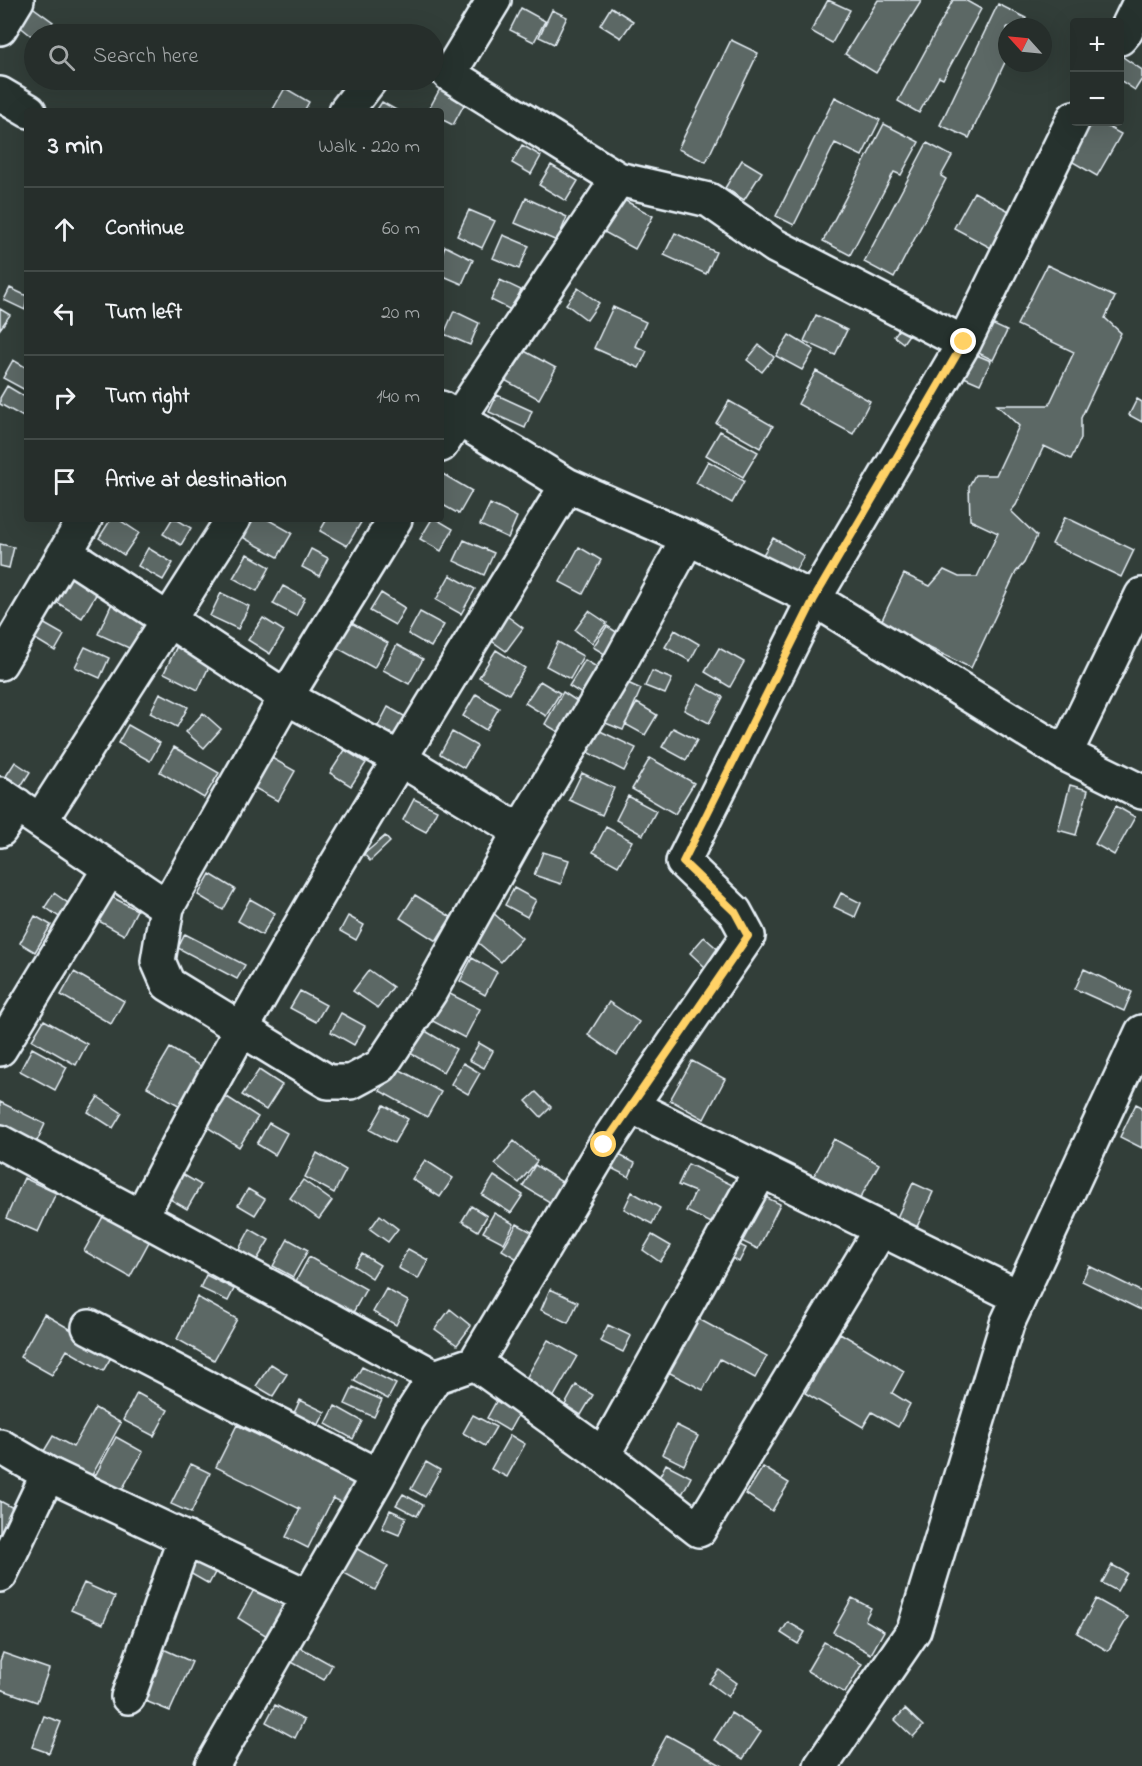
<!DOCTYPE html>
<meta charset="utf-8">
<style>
body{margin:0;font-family:"Indie Flower",sans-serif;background:#323a37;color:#f1f3f6}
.controls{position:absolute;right:18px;top:18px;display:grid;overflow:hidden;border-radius:6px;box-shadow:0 6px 24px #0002}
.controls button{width:54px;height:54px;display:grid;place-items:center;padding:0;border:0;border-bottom:2px solid #424a47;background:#262e2b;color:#f1f3f6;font:30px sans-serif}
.compass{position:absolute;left:998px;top:18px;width:54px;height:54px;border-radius:50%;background:#262e2b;box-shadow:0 6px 24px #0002;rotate:297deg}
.stop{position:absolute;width:18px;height:18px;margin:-14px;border:4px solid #ffd166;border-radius:50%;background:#fff}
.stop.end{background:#ffd166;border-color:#fff;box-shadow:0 2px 6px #0008}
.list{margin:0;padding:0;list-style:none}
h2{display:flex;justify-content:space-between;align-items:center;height:78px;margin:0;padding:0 24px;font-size:26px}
h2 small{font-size:20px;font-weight:400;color:#a4a8a9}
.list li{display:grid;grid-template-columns:39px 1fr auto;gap:18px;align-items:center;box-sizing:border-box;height:84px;padding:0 24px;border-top:2px solid #424a47}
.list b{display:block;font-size:22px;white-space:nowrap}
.list em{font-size:20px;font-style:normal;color:#a4a8a9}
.icon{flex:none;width:33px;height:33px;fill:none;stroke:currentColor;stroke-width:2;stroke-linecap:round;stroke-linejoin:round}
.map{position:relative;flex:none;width:1142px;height:1766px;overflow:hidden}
.search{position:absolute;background:#262e2b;box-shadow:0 6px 24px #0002;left:24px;top:24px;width:420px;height:66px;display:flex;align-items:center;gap:15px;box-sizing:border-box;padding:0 21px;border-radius:33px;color:#a4a8a9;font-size:22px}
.panel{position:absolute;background:#262e2b;box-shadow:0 6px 24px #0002;left:24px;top:108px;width:420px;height:414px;border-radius:6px}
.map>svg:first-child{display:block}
</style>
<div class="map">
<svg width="1142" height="1766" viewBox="0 0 1142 1766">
<rect width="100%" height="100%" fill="#323e39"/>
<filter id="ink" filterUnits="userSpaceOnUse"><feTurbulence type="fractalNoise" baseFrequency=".0167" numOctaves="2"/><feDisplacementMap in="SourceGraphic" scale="12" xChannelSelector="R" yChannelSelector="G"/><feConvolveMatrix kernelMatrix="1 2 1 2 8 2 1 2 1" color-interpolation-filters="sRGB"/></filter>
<g filter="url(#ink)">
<path fill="#5c6865" stroke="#e8f1f8" stroke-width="1.5" d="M828,0l22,10 -18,33 -21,-12z
M878,0h44l-46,73 -31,-19z
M953,0h12l16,9 -38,70 -4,-2 -20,36 -21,-12z
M27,3l26,19 -9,12h-10v4l-21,-17z
M998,4l28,14 -4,9h-15v31l-38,80 -29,-13z
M611,7l22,14 -12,17 -21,-13z
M521,8l24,13 -11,21 -24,-12z
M552,10l15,7 -13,27 -15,-7z
M731,40l27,13 -52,109 -28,-13z
M1120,55l22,15v9l-7,11 -15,-10z
M442,85l25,14 -14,26 -12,-6v-8h-13z
M285,88l24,14 -5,9h-32z
M835,97l45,23 -18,36 -27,-13 -41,82 -18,-9z
M382,102l16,9h-22z
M1077,122h22l22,12 -24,42 -38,-22z
M884,124l35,18 -18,33 -7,-3 -44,83 -27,-14z
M927,143l25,13 -11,20 5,3 -52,99 -30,-16z
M522,145l19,11 -10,18 -19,-11z
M742,160l20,12 -18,28 -19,-12z
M551,165l27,16 -12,20 -27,-16z
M974,192l39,21 -20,36 -39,-21z
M615,195l38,21 -18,33 -38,-21z
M526,198l41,19 -10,24 -42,-18z
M469,210l26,11 -13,27 -25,-12z
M675,233l41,19 -10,22 -42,-19z
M503,235l26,11 -10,23 -26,-11z
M445,246l28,14 -11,24 -21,-9v-19z
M1047,265l68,32 -10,21 16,15 -40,85v20l-10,21 -27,-13 -28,59 -5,6 26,25 -13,27 -8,9 -45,96 -91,-44 24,-50 26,12 14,-16 15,7h18l21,-44 -28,-13 -1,-34 6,-11h21l23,-49 -22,-21h52l25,-53 -57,-27z
M500,280l21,10 -10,20 -20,-10z
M10,288l17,8 -2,14 -21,-10z
M578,288l21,15 -12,17 -21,-16z
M613,307l33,15 -11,24 12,5 -8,17 -45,-20z
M0,309l10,6 -10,14z
M454,311l25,12 -9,22 -26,-11z
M816,315l31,15 -12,25 -31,-14z
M908,317l9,6 -14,20 -9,-7z
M981,319l26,12 -14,29 -25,-12z
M789,335l25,15 -12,20 -26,-14z
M759,345l15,12 -12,15 -15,-12z
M517,347l39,21 -17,31 -38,-21z
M967,351l24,10 -11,23 -23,-10z
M13,360l14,8v23l-24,-13z
M816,371l54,30 -17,33 -55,-30z
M7,386l20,12v21l-27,-15v-6z
M497,395l35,16 -7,17 -36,-16z
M1137,399l5,3v20l-13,-7z
M729,401l44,25 -13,22 -44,-25z
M720,431l38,21 -15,25 -37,-22z
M708,461l36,20 -12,22 -36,-20z
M441,473l31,18 -13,23 -18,-10z
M490,504l27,13 -9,21 -28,-13z
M1065,517l69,33 -13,27 -69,-33z
M111,519h7l21,14 -15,22 -25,-17z
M172,519h4l15,9 -10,17 -18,-11z
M254,519h13l25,14 -14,24 -34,-19z
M327,519h36l-16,27 -27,-15z
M432,519h4l17,10 -12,22 -21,-12z
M773,538l31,18 -15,25 -31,-18z
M464,540l30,13 -10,22 -30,-14z
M0,544l14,3 -5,21 -9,-2z
M579,547l22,13 -18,34 -23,-12z
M148,548l25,15 -10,17 -25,-14z
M311,549l17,9 -9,18 -17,-9z
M247,554l23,13 -13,24 -24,-13z
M63,573l34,20 -15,25 -34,-21z
M450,575l25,14 -14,25 -25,-14z
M283,586l22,12 -9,18 -23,-12z
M221,593l28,13 -11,23 -28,-13z
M381,593l24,15 -10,17 -25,-14z
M113,601l42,19 -15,33 -42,-19z
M589,611l18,12 -15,20 -17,-13z
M420,612l24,13 -13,22 -23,-13z
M507,616l16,12 -17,23 -17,-12z
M263,618l21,13 -14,23 -22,-14z
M346,620l42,23 -14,25 -42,-23z
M41,622l23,13 -9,16 -23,-14z
M607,626l14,9 -13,21 -15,-9z
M675,630l24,14 -9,17 -25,-14z
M558,642l25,14 -13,23 -24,-13z
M178,644l34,16 -14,30 -34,-17z
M397,645l26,14 -14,25 -26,-14z
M85,647l24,11 -9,20 -25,-11z
M719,648l25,14 -14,25 -25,-15z
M496,650l29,18 -16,26 -30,-17z
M585,660l15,9 -15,27 -16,-10z
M652,671l20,8 -7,15 -20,-8z
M621,680l20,9 -18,41 -20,-8z
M540,681l20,12 -14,23 -21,-13z
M698,684l25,13 -14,26 -25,-13z
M563,692l17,11 -18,31 -17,-10z
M160,693l28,14 -11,20 -27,-14z
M476,694l23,14 -13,22 -23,-14z
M637,703l20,12 -12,20 -20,-11z
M388,707l25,14 -13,24 -25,-13z
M203,713l18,16 -17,19 -18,-16z
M128,725l32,18 -10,18 -32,-18z
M673,728l24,12 -11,20 -24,-13z
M598,730l38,18 -12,23 -37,-19z
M452,732l25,14 -13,22 -24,-14z
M174,747l45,26 -15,25 -44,-26z
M345,750l21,13 -15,23 -21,-13z
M261,752l34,19 -17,30 -34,-19z
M650,758l44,25 -19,31 -43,-25z
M15,762l15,10 -9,14 -15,-10z
M582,773l32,15 -12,27 -33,-15z
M1070,785l18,5 -12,45 -18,-5z
M628,796l28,15 -13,24 -27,-15z
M414,799l23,11 -11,22 -23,-12z
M1116,806l19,11 -21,38 -19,-11z
M606,827l26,14 -14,25 -25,-14z
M385,836l5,6 -20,19 -6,-7z
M543,852l26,8 -8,24 -27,-9z
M210,874l25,15 -12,21 -25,-15z
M514,888l22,12 -9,17 -22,-12z
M54,893l21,15 -10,13 -20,-14z
M841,893l20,10 -6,14 -21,-10z
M415,895l36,22 -15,24 -36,-23z
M110,896l27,14 -13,25 -27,-15z
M250,899l25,14 -13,22 -24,-14z
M491,911l31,27 -21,24 -31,-26z
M35,916l16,9 -16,27 -15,-9z
M348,916l16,9 -8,15 -16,-9z
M185,934l60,31 -8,14 -59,-31z
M704,937l17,15 -15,16 -16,-15z
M472,958l25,14 -12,23 -25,-14z
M1084,969l48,23 -8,19 -49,-22z
M369,970l24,17 -15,21 -25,-17z
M74,972l50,29 -13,23 -50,-29z
M436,987l44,22 -15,29 -44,-23z
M300,991l26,14 -10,17 -26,-14z
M609,1002l30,20 -22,33 -29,-20z
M341,1013l24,13 -11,19 -23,-13z
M44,1020l43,24 -11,21 -44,-25z
M417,1026l39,23 -13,23 -40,-23z
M479,1043l14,8 -9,17 -15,-8z
M32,1048l35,19 -12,23 -35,-19z
M170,1048l39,23 -22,39 -40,-23z
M692,1061l33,18 -21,40 -34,-19z
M463,1063l17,10 -12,21 -17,-10z
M393,1066l48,26 -14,25 -47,-26z
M259,1070l23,15 -16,25 -24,-15z
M536,1092l15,15 -10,10 -15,-16z
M98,1097l24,16 -9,15 -25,-16z
M227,1097l31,20 -19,30 -32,-20z
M0,1102l45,22 -9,19 -36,-18z
M1136,1104l6,3v41l-22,-11z
M384,1105l24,14 -14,24 -24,-13z
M269,1123l18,10 -12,22 -18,-11z
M834,1139l45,25 -22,40 -45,-25z
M514,1141l23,20 -18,22 -24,-19z
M317,1153l29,17 -12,23 -29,-16z
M615,1153l20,10 -6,14 -20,-10z
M425,1160l28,18 -13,19 -28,-18z
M688,1164l53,25 -19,39 -36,-17 9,-19 -17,-7z
M535,1165l30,19 -12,20 -30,-18z
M177,1171l24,14 -14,24 -24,-14z
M494,1176l29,19 -12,18 -29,-18z
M24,1178l32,15 -18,39 -32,-14z
M303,1180l29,21 -13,18 -29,-21z
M913,1183l20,9 -18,39 -20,-9z
M248,1189l17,10 -10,16 -17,-10z
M751,1190l29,14 -22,45 -29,-14z
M632,1192l28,16 -8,16 -28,-15z
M471,1206l16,10 -9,15 -16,-10z
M494,1213l20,11 -10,19 -21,-11z
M104,1215l46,25 -20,37 -46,-26z
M380,1215l18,14 -10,13 -18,-13z
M517,1224l22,12 -15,27 -22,-13z
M250,1229l19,11 -14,23 -18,-10z
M652,1235l19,11 -11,16 -17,-12z
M288,1239l20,11 -15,27 -20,-11z
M730,1240l16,8 -7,14 -16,-9z
M408,1249l20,11 -10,19 -20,-11z
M362,1254l18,11 -8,13 -18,-12z
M309,1257l57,32 -21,38 -57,-31z
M1089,1266l53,26 -1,18 -59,-29z
M206,1275l28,14 -6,12 -28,-13z
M386,1289l22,12 -12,24 -23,-13z
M550,1289l28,13 -10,21 -27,-13z
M197,1297l40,22 -23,41 -37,-21z
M450,1309l21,17 -14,19 -22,-16z
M44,1314l69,40 -10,17 -36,-21 -15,25 -32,-18z
M695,1317l72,39 -12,22 -35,-19 -17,31 -37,-19z
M608,1325l23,11 -8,16 -23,-11z
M840,1333l64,38 -12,22 18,11 -12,23 -26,-15 -9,15 -58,-34z
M548,1340l29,16 -24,42 -29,-16z
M271,1364l16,10 -14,22 -17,-10z
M362,1367l34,17 -8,15 -34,-18z
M576,1385l17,10 -12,20 -16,-10z
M353,1387l29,13 -8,17 -29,-13z
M137,1393l31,17 -14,26 -31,-16z
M300,1400l25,12 -11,22 -24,-12z
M497,1400l22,13 -10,18 -22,-13z
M335,1406l27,15 -9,18 -27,-15z
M95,1408l26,15 -30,54 -47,-26 9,-15 20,11z
M473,1415l23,12 -11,19 -22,-13z
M237,1425l119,59 -11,20 -12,-6 -25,50 -22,-11 14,-28 -84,-42z
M676,1425l22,11 -14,29 -22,-11z
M510,1435l15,9 -18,33 -16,-8z
M116,1437l27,15 -23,41 -26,-15z
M426,1462l14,8 -15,27 -14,-8z
M191,1464l19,9 -19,40 -20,-9z
M666,1464l25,13 -13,25 -25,-13z
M763,1467l26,16 -17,28 -26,-17z
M403,1494l20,11 -6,11 -21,-11z
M0,1501l19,10 -15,27 -4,-3z
M390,1510l16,7 -7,18 -17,-7z
M350,1545l38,21 -13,24 -38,-21z
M192,1548l28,15 -11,21 -28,-16z
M1112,1565l15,8 -10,18 -15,-8z
M260,1579l30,18 -23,39 -29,-18z
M84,1583l31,14 -12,27 -32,-14z
M852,1598l19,10 -6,12 19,11 -13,23 -38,-22z
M1096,1599l32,18 -20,34 -31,-18z
M788,1622l17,10 -7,12 -17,-11z
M824,1642l38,22 -17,29 -38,-22z
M150,1643l42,19 -22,49 -27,-11 11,-26 -15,-7z
M294,1644l38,21 -8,15 -38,-21z
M3,1653l46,16 -12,33 -37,-13v-28z
M719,1670l18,13 -9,14 -19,-14z
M275,1705l29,15 -9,18 -29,-16z
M905,1709l18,17 -10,11 -18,-17z
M731,1713l30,19 -18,27 -29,-19z
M44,1716l17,6 -12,31 -17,-6z
M667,1735l56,31h-73z"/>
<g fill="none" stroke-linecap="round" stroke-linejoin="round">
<defs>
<path id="minor" d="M0,28l17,-28
M1120,38l6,-7 15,-31
M0,94l29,17
M346,111l24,-31
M618,179l91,21 66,46 189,97
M441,408l126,77 121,53 126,61 251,155 77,38
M441,445l177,-266 -169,-105 45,-74
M66,553l220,144 114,62 120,72
M0,663l85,-144
M1065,754l77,-159
M0,794l167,113 119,-210 109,-178
M40,821l193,-302
M0,830l17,-25
M167,907l-9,54 10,23 160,98h23l30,-16 49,-74 90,-161 96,-161 72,-132
M0,1049l110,-181
M631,1106l117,-170 -13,-24 -52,-50 131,-263 150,-256 110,-225
M0,1142l141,75 294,160
M141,1217c128,-252 279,-491 426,-732
M89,1327l289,149
M475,1363l128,92 96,75 182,-301
M0,1446l48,28 261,123
M603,1455l158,-285
M0,1575l48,-101
M128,1697l57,-159
M212,1766l166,-290 30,-57 27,-42 40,-14 130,-218 26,-39 388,191
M821,1766l93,-136 93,-306 135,-292"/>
</defs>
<use href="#minor" stroke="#e8f1f8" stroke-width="38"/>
<use href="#minor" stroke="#26332d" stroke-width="33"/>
</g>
</g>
<g fill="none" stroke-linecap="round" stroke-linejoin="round" filter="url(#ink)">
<path stroke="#ffd166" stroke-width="8" d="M604,1145l144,-209 -13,-24 -52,-50 131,-263 150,-257"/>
</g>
</svg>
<div class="controls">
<button>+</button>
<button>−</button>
</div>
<svg class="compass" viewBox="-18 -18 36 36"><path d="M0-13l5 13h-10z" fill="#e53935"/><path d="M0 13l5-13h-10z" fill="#a4a8a9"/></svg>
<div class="stop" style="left:604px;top:1145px"></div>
<div class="stop end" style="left:964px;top:342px"></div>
<div class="search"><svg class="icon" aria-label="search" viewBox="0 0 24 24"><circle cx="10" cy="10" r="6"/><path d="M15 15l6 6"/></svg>Search here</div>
<section class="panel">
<h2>3 min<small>Walk · 220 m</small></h2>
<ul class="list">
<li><svg class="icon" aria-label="ahead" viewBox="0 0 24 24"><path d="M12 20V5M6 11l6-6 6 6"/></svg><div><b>Continue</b></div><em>60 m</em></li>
<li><svg class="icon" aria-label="left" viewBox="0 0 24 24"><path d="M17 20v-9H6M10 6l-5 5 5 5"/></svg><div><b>Turn left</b></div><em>20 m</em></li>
<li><svg class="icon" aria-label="right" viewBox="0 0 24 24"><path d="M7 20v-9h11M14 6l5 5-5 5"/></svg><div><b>Turn right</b></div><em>140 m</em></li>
<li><svg class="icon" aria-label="arrive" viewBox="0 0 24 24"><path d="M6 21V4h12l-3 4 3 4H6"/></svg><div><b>Arrive at destination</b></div></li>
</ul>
</section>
</div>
